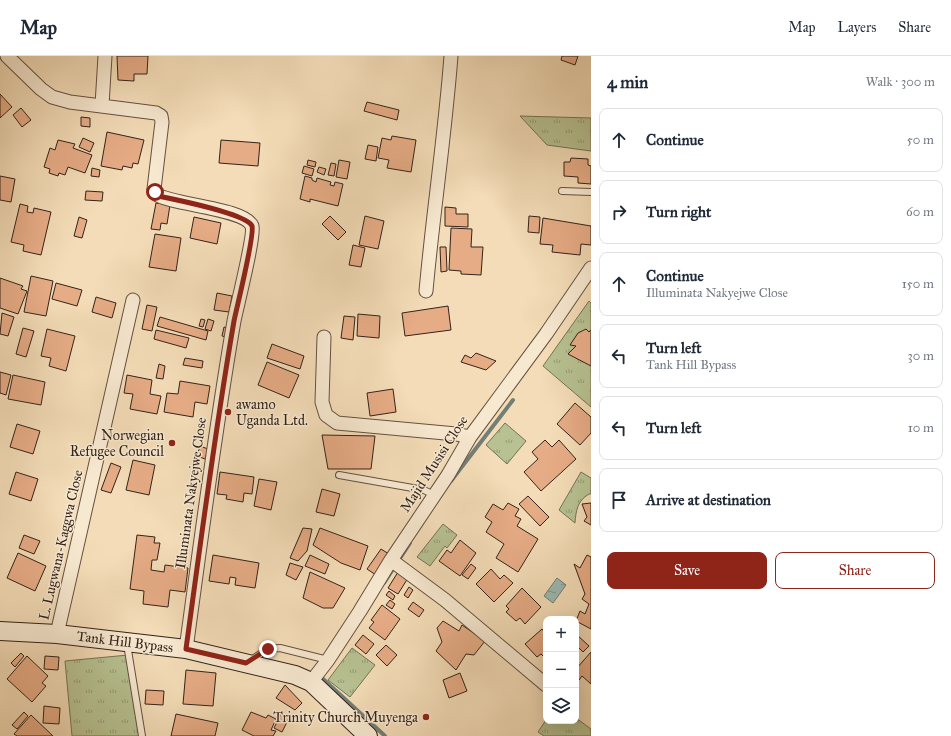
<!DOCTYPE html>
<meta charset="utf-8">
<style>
body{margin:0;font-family:"IM FELL Great Primer",serif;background:#f6f6f7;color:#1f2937}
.controls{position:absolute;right:12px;bottom:12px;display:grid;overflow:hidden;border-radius:8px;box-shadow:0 4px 16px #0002}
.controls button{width:36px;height:36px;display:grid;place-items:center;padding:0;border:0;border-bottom:1px solid #e0e1e3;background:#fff;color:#1f2937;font:20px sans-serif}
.stop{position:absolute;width:12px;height:12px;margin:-9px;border:3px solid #8f2418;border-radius:50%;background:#fff}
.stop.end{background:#8f2418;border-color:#fff;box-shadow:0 1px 4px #0008}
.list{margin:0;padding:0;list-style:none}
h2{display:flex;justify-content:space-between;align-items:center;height:52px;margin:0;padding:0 16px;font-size:17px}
h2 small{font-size:13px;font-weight:400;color:#747a83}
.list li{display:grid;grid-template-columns:26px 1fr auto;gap:12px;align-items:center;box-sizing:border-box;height:64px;margin:0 8px 8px;padding:0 8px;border:1px solid #e0e1e3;border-radius:8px}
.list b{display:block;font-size:15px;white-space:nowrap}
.list p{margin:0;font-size:13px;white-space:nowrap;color:#747a83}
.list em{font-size:13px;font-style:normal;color:#747a83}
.actions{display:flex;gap:8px;padding:12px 16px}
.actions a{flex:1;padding:9px 0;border:1px solid #8f2418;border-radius:8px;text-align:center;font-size:14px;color:#8f2418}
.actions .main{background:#8f2418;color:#fff}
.icon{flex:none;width:22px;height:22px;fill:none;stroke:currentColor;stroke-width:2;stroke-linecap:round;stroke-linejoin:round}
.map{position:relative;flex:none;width:591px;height:680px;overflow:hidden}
header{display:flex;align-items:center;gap:24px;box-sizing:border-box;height:56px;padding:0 20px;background:#fff;border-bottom:1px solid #e0e1e3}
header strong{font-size:19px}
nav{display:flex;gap:22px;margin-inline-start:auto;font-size:14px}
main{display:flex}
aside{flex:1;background:#fff}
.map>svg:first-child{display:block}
</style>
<header>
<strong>Map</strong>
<nav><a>Map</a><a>Layers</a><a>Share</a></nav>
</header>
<main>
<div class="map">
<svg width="591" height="680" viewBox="0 0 591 680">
<defs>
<pattern id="grass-tufts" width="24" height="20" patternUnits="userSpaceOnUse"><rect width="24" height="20" fill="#b7c191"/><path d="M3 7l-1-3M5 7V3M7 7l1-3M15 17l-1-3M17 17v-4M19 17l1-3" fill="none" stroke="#969c76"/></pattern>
<pattern id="water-ripples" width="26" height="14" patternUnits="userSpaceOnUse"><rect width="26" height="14" fill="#9cbab3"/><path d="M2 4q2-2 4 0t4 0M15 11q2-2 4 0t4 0" fill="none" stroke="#809791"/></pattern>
</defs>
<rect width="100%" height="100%" fill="#f3dcb7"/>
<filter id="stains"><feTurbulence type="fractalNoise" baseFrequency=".005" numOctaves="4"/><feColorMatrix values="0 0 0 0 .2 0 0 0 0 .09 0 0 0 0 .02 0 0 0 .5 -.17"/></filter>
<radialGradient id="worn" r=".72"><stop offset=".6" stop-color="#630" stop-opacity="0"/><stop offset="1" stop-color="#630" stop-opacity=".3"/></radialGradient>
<path fill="url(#grass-tufts)" stroke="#767256" d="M520,60l71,2v33l-44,-6z
M589,245l2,2v104l-48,-41z
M505,367l21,18 -19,23 -21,-19z
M581,416l10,6v16h-2c-12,7 -13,17 -14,29l-16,-13z
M443,468l14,11 -10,13 -2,-2 -15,20 -13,-9z
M352,592l23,17 -25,32 -22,-17z
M128,599l16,81h-72l-7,-75z
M576,662l15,11v7h-47l-6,-4 8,-12 30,1z"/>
<path fill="url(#water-ripples)" stroke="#727e76" d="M557,522l9,7 -13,18 -9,-7z"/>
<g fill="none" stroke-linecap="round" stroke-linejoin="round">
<path stroke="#727e76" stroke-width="4" d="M451,425l62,-81
M384,527l26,-40
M323,619l-2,2 64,59"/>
</g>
<path fill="#e6ac86" stroke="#34231a" d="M117,0h31l-1,18h-13v7l-16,-1z
M562,0h16l-3,9 -14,-5z
M0,38l12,13 -12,11z
M367,46l32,8 -2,10 -33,-9z
M21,52l10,12 -9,7 -9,-12z
M81,61l9,1v9l-9,-1z
M107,76l37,8 -6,24 -5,-1 -1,5 -9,-2 -1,4 -21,-4z
M392,80l24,4 -5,32 -24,-4 2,-8 -11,-2 4,-20 9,2z
M83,82l11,5 -4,9 -11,-5z
M58,84l17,4 -2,4 19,7 -7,18 -17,-6 -3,8 -6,-2 -1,3 -9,-3 1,-4 -6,-2 6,-19 5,2z
M221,84l39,3 -2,23 -39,-3z
M368,89l10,2 -2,14 -11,-2z
M571,102l17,1v6l3,1v18l-13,-1v-6l-14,-1v-14h6z
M308,104l8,2 -1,5 -8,-2z
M339,104l11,2 -3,17 -11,-2z
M331,107l5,1 -2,12 -6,-1z
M304,110l10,3 -2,7 -10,-3z
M319,111l7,2 -2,6 -7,-3z
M92,112l8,2 -1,7 -8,-1z
M0,120l15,3 -4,23 -11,-2z
M305,120l7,2v2l4,2 1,-4 14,4 -1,3 4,1 1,-4 8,2 -5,22 -28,-7v3l-10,-3z
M86,135l17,1 -1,9 -17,-1z
M156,147l14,2 -3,19 -6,-1 -1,7 -9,-1z
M20,148l8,2 -1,6 6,1 1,-5 17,4 -10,43 -18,-4 1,-6 -13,-3z
M445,151l11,1v6h12v13l-23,-1z
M330,160l16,16 -8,8 -16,-16z
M365,160l19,5 -6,28 -19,-4z
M529,160l11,1 -1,16 -11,-1z
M79,161l8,3 -5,18 -8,-2z
M194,161l27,6 -4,21 -27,-6z
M543,162l48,8v19l-10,-1 -1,11 -28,-3 1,-7 -13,-1z
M451,172l21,1 -1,18h12l-2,28 -20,-1v-3l-12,-1z
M155,178l26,4 -5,33 -27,-4z
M353,189l12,3 -4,19 -12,-2z
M440,191h6l1,24 -6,1z
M31,220l22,5 -7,35 -22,-4z
M0,222l23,8 -2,3 6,2 -9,23 -18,-6z
M56,227l26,7 -5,16 -25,-7z
M217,237l15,3 -3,16 -15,-2z
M96,241l20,6 -4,15 -20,-6z
M147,249l10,2 -5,24 -10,-2z
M448,250l3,24 -46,6 -3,-23z
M2,257l12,4 -6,19 -8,-2z
M358,258l22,2 -1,22 -22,-2z
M344,260l11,1 -2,23 -12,-2z
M160,261l48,14 -2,9 -49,-14z
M201,263l4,1 -2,7 -4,-1z
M208,263l6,2 -3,10 -6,-2z
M224,271l7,2 -2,9 -7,-2z
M23,272l11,3 -8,26 -10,-3z
M47,273l28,7 -9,35 -17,-5 2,-8 -10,-2z
M586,273l3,3 2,-2v36l-23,-12 8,-8 -6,-1 8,-12z
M156,274l33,8 -3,10 -32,-9z
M272,288l32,12 -4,13 -33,-11z
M476,297l20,8 -10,9 -25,-8 4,-7 6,3z
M185,302l18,3 -1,7 -19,-3z
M267,306l32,13 -10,23 -31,-13z
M159,308l6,2 -2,13 -7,-1z
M0,316l11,3 -5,20 -6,-2z
M13,319l32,7 -4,23 -33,-6z
M127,319l25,5 -2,14 11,2 -4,18 -27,-5 3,-15 -9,-1z
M180,325l30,5 -3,18 -12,-2 -2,15 -29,-5 3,-19 11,1z
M393,333l3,23 -26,4 -3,-23z
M575,347l16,14v16l-11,12 -23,-21z
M17,368l23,7 -7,23 -23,-7z
M322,379l53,1 -4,33h-43z
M545,384l7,7 7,-7 17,19 -35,32 -17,-19 14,-13 -6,-7z
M200,390l8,3 -3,10 -8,-3z
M133,404l22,5 -6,30 -23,-5z
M111,407l10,4 -10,26 -10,-3z
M16,416l22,7 -7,22 -22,-7z
M220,416l34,5 -2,17 -8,-1 -1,9 -17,-3 1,-4 -10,-1z
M259,423l18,3 -6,28 -17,-4z
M322,433l18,5 -6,22 -18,-4z
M528,440l21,21 -9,9 -21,-22z
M508,447l11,6 -4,7 6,3 -4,7 21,13 -20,33 -22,-14 8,-14 -18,-12 6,-10 -7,-5 8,-13 10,6z
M591,447v22l-7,-4 3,-4 -5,-13z
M303,472l9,1 -5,22 -9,10 -8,-3z
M320,472l48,18 -8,24 -19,-7 -28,-18z
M24,479l16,6 -6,13 -15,-6z
M137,479l18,2 -1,6h6l-3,17h-5l-1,10 13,2 1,-7 23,3 -3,24 -15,-2 -2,17 -25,-3 1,-13 -14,-2z
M460,484l16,13 -16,23 -21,-15 8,-11 4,3z
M381,493l8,5 -13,21 -9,-6z
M18,497l28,13 -11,25 -28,-13z
M213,499l46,8 -4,25 -20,-3 1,-7 -6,-1 -1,7 -20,-3z
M310,499l19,9 -4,10 -20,-8z
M587,499l4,2v72l-15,-8 4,-10 5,3 4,-10 -7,-5 3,-5 -11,-30 6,4z
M290,507l13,4 -7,13 -10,-5z
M471,508l5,4 -8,11 -6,-4z
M491,513l9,10 4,-4 9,8 -19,19 -18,-18z
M310,516l35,16 -12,20h-10l-20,-10z
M398,516l10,6 -10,16 -10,-6z
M409,531l4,3 -5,8 -4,-3z
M522,532l19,19 -16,17 -5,-6 -4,3 -10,-9 3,-3 -3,-3z
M389,535l6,5 -2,4 -7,-5z
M390,544l5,4 -3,5 -6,-4z
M413,546l11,8 -5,7 -11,-8z
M382,549l18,14 -15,21 -16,-12 5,-6 -3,-2z
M443,565l16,10 3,-6 23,16 -11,14 -8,-1 -10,16 -20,-19 6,-9 -5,-14z
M542,573l4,5v25l-5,-5 -4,3 -12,-13z
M576,578l13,12 -6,6 -7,-7z
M363,579l11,9 -8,10 -11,-9z
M386,589l11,10 -10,11 -11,-11z
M591,596v32l-9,-8 -3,4 -3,-3v-8z
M21,597l3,3 -9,11 -4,-4z
M27,600l21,20 -6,7 4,3 -14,16 -25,-23z
M45,600l14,1 -1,13 -14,-1z
M186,614l30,3 -3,33 -30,-2z
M460,617l7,18 -18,7 -6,-18z
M285,629l17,18 -7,7 -19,-12z
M146,634l18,1 -1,14 -18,-1z
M44,650l16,2 -1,16 -16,-1z
M24,656l4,4 -11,13 -5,-4z
M251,656l15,6 2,-3 8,4 -5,11 5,1 -3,5h-19l-12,-6z
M176,658l42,9 -3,13h-44z
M281,658l8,4 -7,14 -8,-4z
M31,659l22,21h-36l-3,-2z"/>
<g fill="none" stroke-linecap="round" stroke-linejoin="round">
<defs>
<path id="lane" d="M562,135l29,1
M339,419l85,15 10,5
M127,588l15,92
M251,604l17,-11 12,-1 48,12"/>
<path id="street" d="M7,0l34,33 11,8 18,5 86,11 5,3 1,6 -8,67 2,5c15,11 89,14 96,32 3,9 -15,80 -18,95 -19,109 -33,219 -48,328
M102,49l3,-49
M426,235c7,-78 19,-156 25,-235
M324,281l-2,65 4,13 11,8 119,11 14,3
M391,504l54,40 101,85
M57,578l76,-334
M311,626l17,-22 32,-49 31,-51 57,-85 22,-38 76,-103 45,-66"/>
<path id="secondary" d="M0,575l57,3 129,15 109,26 16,7 57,54"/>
</defs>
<use href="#lane" stroke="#645141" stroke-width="8"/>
<use href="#street" stroke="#645141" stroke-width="15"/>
<use href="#secondary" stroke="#34231a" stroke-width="20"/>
<use href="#lane" stroke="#f7e8d0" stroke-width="6"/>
<use href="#street" stroke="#f7e8d0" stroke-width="13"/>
<use href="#secondary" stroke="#f7e8d0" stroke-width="18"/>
</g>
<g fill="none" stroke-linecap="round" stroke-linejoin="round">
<path stroke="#8f2418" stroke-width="5" d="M155,136l3,4c15,3 89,18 94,30 3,9 -15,80 -18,95 -19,109 -33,219 -48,328l60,14 22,-14"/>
</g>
<g fill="#8f2418" stroke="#f7e8d0" stroke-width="1.5">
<circle cx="228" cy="356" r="4"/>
<circle cx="172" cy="387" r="4"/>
<circle cx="426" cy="661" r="4"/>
</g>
<g text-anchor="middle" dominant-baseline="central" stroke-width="3" stroke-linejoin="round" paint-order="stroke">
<g font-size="14" fill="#34231a" stroke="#f7e8d0" text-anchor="end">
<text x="236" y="348" text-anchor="start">awamo<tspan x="236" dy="16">Uganda Ltd.</tspan></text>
<text x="164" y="379">Norwegian<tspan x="164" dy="16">Refugee Council</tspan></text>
<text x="418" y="661">Trinity Church Muyenga</text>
</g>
<g font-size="14" fill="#34231a" stroke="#f7e8d0">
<text transform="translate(434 408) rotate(-57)">Majid Musisi Close</text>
<text transform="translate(191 437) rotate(-82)">Illuminata Nakyejwe Close</text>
<text transform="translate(61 489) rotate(-77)">L. Lugwana-Kaggwa Close</text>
<text transform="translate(125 586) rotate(7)">Tank Hill Bypass</text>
</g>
</g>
<rect width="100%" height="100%" filter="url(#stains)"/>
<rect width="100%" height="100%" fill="url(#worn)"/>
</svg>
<div class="controls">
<button>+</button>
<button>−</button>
<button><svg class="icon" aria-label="layers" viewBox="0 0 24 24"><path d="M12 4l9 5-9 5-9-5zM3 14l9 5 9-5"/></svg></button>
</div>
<div class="stop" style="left:155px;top:136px"></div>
<div class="stop end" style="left:268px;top:593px"></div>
</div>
<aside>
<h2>4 min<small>Walk · 300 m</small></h2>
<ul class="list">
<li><svg class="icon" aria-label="ahead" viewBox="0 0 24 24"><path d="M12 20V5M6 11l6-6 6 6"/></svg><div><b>Continue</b></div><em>50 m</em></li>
<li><svg class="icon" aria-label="right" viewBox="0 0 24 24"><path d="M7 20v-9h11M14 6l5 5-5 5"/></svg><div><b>Turn right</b></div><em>60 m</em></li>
<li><svg class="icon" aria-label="ahead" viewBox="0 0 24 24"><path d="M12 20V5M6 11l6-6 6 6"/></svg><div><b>Continue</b><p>Illuminata Nakyejwe Close</p></div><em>150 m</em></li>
<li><svg class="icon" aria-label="left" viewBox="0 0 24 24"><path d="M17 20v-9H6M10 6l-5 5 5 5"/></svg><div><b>Turn left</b><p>Tank Hill Bypass</p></div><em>30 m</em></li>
<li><svg class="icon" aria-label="left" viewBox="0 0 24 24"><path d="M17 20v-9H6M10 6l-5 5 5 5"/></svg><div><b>Turn left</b></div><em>10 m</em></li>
<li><svg class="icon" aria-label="arrive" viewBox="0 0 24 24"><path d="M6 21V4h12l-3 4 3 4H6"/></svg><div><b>Arrive at destination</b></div></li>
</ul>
<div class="actions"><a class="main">Save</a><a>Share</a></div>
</aside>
</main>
